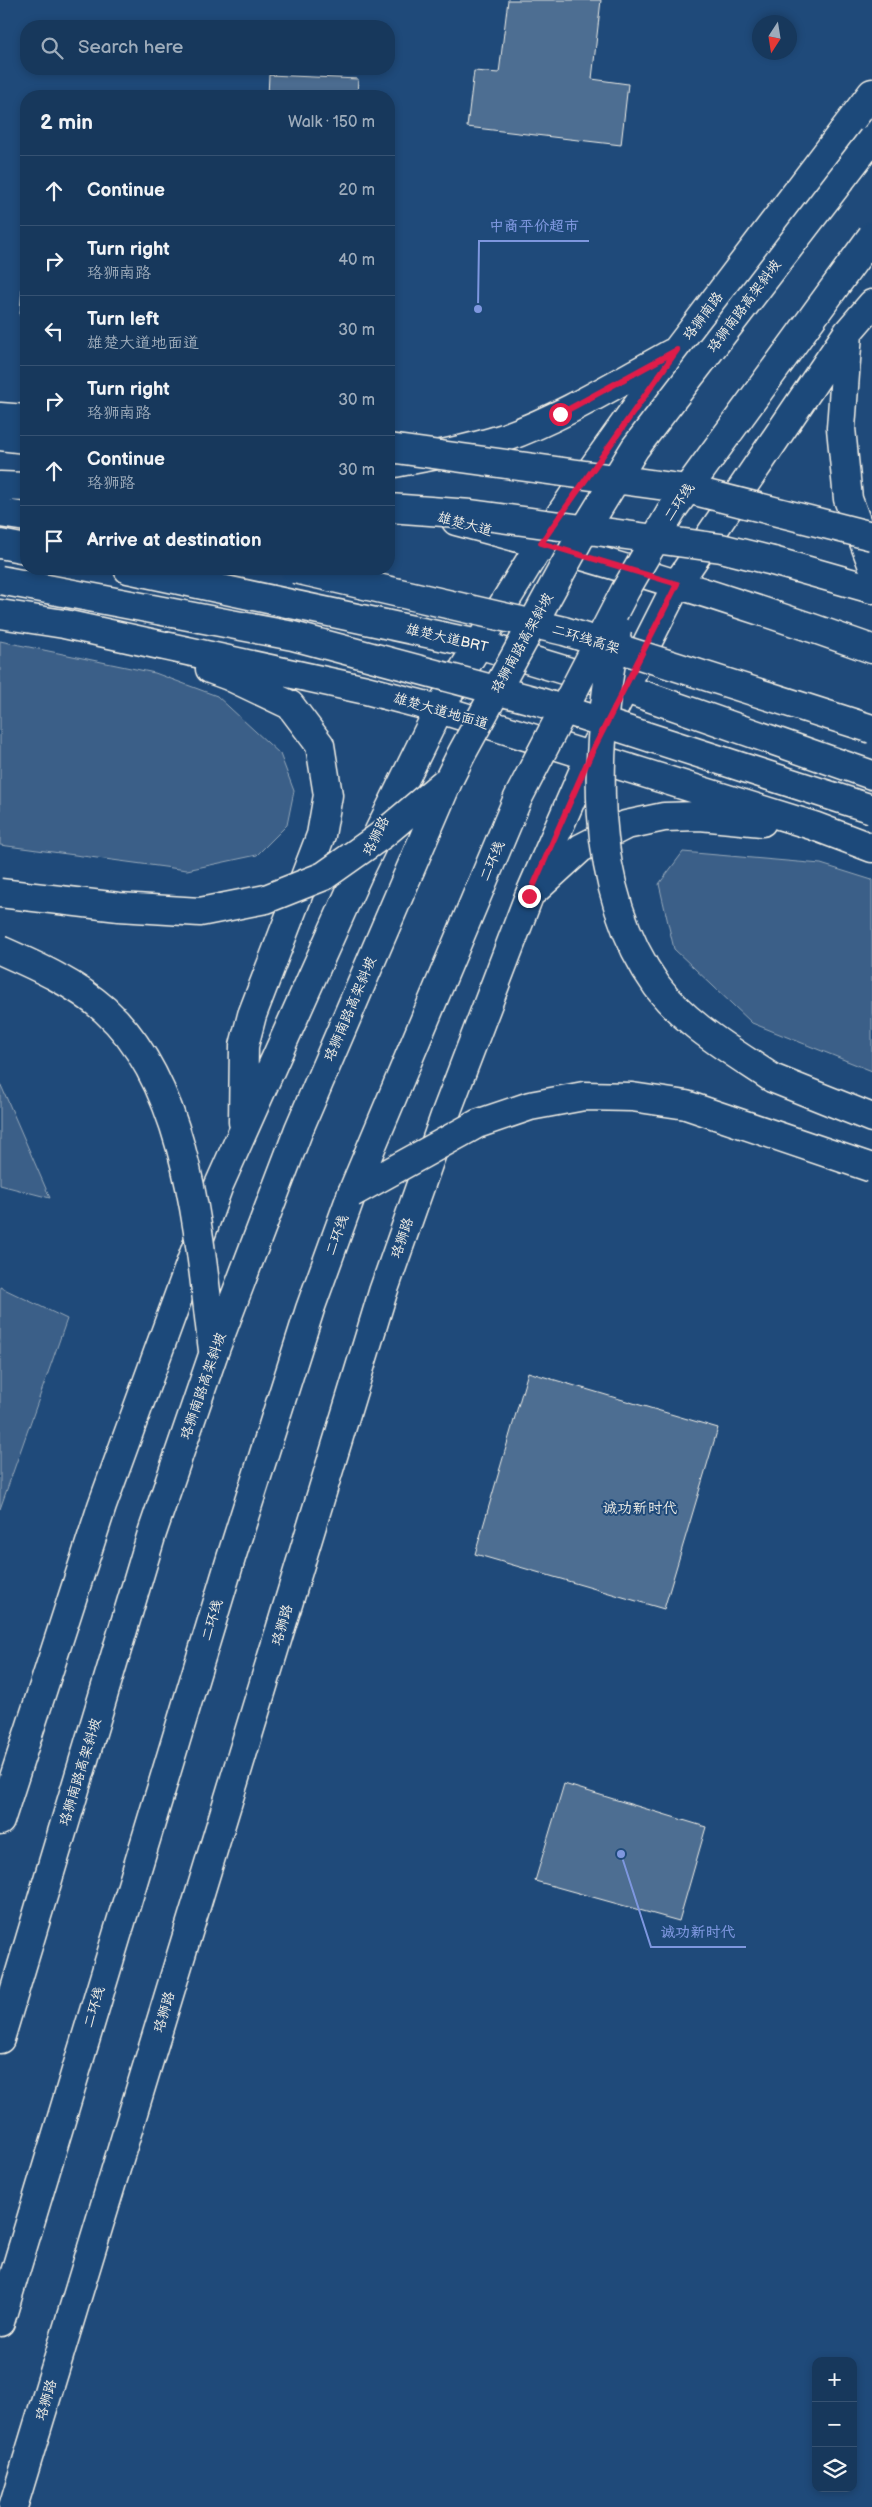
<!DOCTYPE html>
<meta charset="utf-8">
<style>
body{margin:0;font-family:"Balsamiq Sans","LXGW WenKai TC",sans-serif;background:#203f62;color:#f1f3f6}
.controls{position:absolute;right:15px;bottom:15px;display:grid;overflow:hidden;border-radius:10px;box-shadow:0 2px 8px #0003}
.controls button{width:45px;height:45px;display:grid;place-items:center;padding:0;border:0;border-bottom:1px solid #365272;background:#17385c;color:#f1f3f6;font:25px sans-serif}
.compass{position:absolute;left:752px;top:15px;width:45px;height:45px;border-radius:50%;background:#17385c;box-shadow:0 2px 8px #0003;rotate:192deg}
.stop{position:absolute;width:15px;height:15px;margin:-11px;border:4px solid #e11d48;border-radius:50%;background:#fff}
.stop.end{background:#e11d48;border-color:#fff;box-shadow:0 1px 5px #0008}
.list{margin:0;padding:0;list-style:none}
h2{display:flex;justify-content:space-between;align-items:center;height:65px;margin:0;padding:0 20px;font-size:21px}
h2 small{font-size:16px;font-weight:400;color:#9eacbb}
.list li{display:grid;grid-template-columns:32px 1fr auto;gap:15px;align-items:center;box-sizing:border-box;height:70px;padding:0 20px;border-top:1px solid #365272}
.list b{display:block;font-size:19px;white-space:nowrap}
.list p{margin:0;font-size:16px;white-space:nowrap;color:#9eacbb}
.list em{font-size:16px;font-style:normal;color:#9eacbb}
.icon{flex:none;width:28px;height:28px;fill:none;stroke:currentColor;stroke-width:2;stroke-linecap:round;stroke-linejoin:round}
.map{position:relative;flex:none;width:872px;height:2507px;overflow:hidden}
.search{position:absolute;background:#17385c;box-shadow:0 2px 8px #0003;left:20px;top:20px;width:375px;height:55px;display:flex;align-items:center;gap:12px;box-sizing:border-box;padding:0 18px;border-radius:20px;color:#9eacbb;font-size:19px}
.panel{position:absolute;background:#17385c;box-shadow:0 2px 8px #0003;left:20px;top:90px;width:375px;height:485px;border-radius:20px}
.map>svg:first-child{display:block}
</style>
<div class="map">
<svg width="872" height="2507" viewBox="0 0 872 2507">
<rect width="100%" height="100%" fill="#1f4a7a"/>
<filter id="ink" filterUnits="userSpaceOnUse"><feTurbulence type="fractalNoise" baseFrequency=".02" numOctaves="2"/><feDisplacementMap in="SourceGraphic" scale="10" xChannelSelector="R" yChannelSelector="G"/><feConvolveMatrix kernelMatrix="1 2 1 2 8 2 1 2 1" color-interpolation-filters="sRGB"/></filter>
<g filter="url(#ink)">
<path fill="#3a5f88" stroke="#97a8b8" d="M0,641l155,32 62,23 63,58 14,37 -7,34 -30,30 -70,15 -187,-25z
M683,852l138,12 51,16v191l-120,-48 -78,-74 -15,-65z
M0,1083l50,115 -50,-13z
M0,1287l67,32 -67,190z"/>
<path fill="#4d6e92" stroke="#f4f1e8" d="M508,0h93l-9,79 36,5 -7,61 -154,-18 7,-56 25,2z
M269,75l89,4 -1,17h-89z
M24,258h2v59l-6,-1z
M528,1372l190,56 -54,181 -189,-55z
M564,1784l142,43 -27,94 -144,-40z"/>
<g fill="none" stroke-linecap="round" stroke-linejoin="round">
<defs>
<path id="minor" d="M0,544l26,5
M128,569l350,75 145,44 249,87"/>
<path id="major" d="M848,333l-7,95 7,71 24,65
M0,436l26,3
M389,464c38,-7 78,-14 115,-26 59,-21 113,-55 168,-85
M456,521c140,37 279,79 416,128
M0,614l64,10 302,66 73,19 375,117 58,22
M210,669l19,7 61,29 30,40 8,50 -7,40 -69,180 -8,31 -1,76
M535,890l46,-42 45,-23 38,-8 36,-1 62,6
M0,1821l102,-315 117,-321 140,-313 80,-163 102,-166 32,-47 104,-146 195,-257
M13,2507l370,-1215 63,-179 83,-217 61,-140 87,-172 171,-252 24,-28"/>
<path id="highway" d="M0,417l26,2
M0,486l26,1
M0,513l26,4
M773,561l99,28
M772,1078l100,40
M0,2039l152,-506 62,-181
M0,2322l231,-764 79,-249 42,-116"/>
</defs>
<use href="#minor" stroke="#f4f1e8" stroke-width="31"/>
<use href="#major" stroke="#f4f1e8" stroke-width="31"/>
<use href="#highway" stroke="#f4f1e8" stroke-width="31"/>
<use href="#minor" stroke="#1f4a7a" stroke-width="28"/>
<use href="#major" stroke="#1f4a7a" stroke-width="28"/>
<use href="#highway" stroke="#1f4a7a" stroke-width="28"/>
<defs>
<path id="highway-bridge" d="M389,448l298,41 185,47
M389,508l82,6 250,34 52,13
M295,569l269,62 308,98
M0,580l293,56 247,66 332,107
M617,630c-23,114 -31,257 40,356 29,39 75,65 115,92
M0,893l119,14 81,5 66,-13 58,-23 58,-41 62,-52
M0,950c36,16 75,33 105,60 86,78 94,231 108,340
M352,1193l166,-395 107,-207 47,-81 200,-274
M352,1193l125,-69 53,-18 54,-10 48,1 54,8 186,63
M214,1352l85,-223 150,-350 13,-26 116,-212 57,-93 237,-309"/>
</defs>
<use href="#highway-bridge" stroke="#f4f1e8" stroke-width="31" stroke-linecap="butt"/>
<use href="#highway-bridge" stroke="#1f4a7a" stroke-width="28"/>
</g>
</g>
<g fill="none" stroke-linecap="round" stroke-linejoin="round" filter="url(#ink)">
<path stroke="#e11d48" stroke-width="6" d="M529,896l61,-140 87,-172 -136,-41 136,-193 -117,64"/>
</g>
<g text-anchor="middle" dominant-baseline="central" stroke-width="4" stroke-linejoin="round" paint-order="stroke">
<g font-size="14" fill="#f4f1e8" stroke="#1f4a7a">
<text transform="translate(744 306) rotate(-53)">珞狮南路高架斜坡</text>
<text transform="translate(703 316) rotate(-53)">珞狮南路</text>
<text transform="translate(679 502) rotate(-56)">二环线</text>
<text transform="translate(465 524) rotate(15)">雄楚大道</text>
<text transform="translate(447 638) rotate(13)">雄楚大道BRT</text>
<text transform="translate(586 639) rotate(17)">二环线高架</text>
<text transform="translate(522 643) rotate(-61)">珞狮南路高架斜坡</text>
<text transform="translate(441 711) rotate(16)">雄楚大道地面道</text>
<text transform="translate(376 836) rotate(-64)">珞狮路</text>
<text transform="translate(492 861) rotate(-67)">二环线</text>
<text transform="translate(350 1009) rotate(-67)">珞狮南路高架斜坡</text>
<text transform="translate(337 1235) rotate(-70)">二环线</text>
<text transform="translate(402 1238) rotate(-71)">珞狮路</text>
<text transform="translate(203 1386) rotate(-71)">珞狮南路高架斜坡</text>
<text transform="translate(212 1620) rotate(-73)">二环线</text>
<text transform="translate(282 1625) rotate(-73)">珞狮路</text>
<text transform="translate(80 1772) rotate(-73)">珞狮南路高架斜坡</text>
<text transform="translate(94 2007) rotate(-73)">二环线</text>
<text transform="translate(164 2012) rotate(-73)">珞狮路</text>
<text transform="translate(46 2400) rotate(-73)">珞狮路</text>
</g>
<g font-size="15" fill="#f4f1e8" stroke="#1f4a7a">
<text x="640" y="1508">诚功新时代</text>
</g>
</g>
<path fill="none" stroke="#7e97df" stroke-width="2" d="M478 309L479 241H589M621 1854L651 1947H746"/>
<g fill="#7e97df" stroke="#1f4a7a" stroke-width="2">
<circle cx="478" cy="309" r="5"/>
<circle cx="621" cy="1854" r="5"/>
</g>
<g font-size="15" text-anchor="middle" font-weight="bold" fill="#7e97df" stroke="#1f4a7a" stroke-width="4" stroke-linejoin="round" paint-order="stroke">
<text x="534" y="231">中商平价超市</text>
<text x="698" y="1937">诚功新时代</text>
</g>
</svg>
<div class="controls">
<button>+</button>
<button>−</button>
<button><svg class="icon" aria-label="layers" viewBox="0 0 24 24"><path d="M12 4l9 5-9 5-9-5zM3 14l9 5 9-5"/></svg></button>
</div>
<svg class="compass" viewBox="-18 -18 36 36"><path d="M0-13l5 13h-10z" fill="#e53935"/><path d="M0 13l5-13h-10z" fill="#9eacbb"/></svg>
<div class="stop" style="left:560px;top:414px"></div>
<div class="stop end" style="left:529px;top:896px"></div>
<div class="search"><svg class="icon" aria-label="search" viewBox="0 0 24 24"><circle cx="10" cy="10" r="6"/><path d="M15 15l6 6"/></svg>Search here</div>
<section class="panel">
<h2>2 min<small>Walk · 150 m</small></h2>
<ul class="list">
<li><svg class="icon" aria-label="ahead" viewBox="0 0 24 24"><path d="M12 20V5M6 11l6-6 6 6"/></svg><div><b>Continue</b></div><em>20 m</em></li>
<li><svg class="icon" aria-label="right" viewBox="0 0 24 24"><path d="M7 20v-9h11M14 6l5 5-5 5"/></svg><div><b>Turn right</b><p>珞狮南路</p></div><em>40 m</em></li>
<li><svg class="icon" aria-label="left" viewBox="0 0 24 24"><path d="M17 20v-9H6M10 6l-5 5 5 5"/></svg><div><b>Turn left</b><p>雄楚大道地面道</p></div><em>30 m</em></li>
<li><svg class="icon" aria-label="right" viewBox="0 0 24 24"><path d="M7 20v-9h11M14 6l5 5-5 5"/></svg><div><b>Turn right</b><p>珞狮南路</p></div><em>30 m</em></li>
<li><svg class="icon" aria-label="ahead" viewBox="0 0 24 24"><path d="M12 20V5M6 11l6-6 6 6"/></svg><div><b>Continue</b><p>珞狮路</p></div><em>30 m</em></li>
<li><svg class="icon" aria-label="arrive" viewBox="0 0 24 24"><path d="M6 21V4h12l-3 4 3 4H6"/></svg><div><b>Arrive at destination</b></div></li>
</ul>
</section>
</div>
